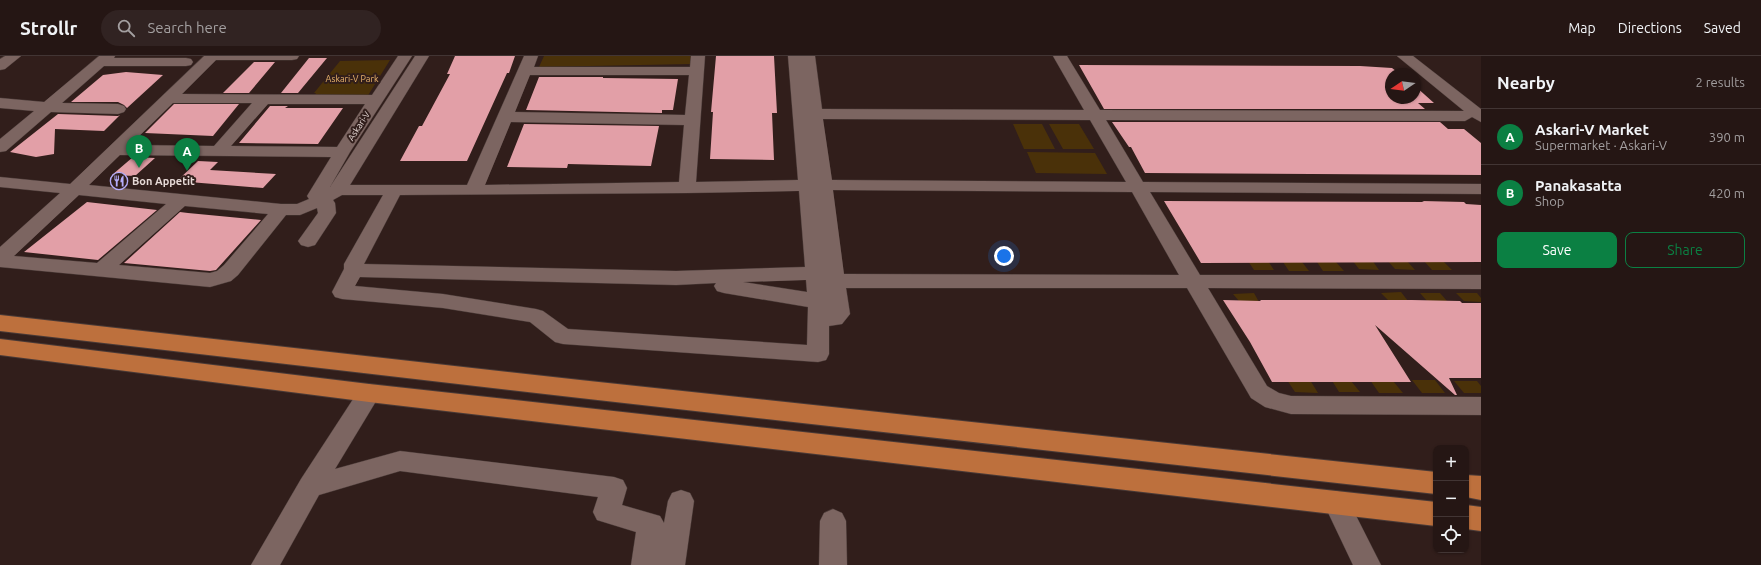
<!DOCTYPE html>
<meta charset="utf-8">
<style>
body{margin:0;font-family:Ubuntu,sans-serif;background:#312322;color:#f1f3f6}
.controls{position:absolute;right:12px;bottom:12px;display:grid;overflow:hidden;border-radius:8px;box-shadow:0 1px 3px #0004}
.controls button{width:36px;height:36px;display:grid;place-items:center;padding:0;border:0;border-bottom:1px solid #423534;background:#251614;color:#f1f3f6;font:20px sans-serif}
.compass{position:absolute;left:1385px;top:12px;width:36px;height:36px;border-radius:50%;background:#251614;box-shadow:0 1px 3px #0004;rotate:257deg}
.you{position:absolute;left:1004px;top:200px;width:14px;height:14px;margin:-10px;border:3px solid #fff;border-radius:50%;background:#1a73e8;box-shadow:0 0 0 6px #1a73e833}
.badge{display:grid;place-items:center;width:26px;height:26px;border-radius:50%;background:#0b8043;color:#fff;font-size:13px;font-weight:700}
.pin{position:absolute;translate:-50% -33px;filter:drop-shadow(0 1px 2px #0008)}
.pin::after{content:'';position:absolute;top:21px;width:14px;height:12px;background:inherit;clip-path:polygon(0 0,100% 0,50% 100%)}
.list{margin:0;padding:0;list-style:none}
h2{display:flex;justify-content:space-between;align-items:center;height:52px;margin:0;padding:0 16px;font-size:17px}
h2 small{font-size:13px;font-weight:400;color:#a39fa0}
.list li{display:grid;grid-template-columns:26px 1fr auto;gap:12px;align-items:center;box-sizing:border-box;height:56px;padding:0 16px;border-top:1px solid #423534}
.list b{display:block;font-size:15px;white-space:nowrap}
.list p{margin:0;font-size:13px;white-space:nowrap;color:#a39fa0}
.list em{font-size:13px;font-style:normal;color:#a39fa0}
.actions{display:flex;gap:8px;padding:12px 16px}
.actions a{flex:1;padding:9px 0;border:1px solid #0b8043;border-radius:8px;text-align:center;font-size:14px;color:#0b8043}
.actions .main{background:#0b8043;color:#fff}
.icon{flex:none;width:22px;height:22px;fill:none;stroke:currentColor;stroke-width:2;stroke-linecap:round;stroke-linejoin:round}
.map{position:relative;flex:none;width:1481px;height:509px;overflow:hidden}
header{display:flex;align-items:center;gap:24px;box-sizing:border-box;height:56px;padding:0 20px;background:#251614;border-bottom:1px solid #423534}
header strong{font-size:19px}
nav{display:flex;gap:22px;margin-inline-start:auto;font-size:14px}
.search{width:280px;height:36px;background:#312322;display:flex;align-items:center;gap:10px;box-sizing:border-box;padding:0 14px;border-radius:22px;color:#a39fa0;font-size:15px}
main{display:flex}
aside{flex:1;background:#251614}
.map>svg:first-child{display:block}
</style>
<header>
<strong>Strollr</strong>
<div class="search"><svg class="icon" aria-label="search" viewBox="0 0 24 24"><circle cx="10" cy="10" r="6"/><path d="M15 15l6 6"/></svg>Search here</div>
<nav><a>Map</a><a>Directions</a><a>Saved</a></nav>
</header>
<main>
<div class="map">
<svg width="1481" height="509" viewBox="0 0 1481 509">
<rect width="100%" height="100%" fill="#311e1b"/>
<path fill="#4a3109" d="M544,0h149l-1,8 -153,3z
M390,4l-23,37h-54l3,-4h-2l26,-32z
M1013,68h29l13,25h-31z
M1049,68h30l15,25h-31z
M1027,96l68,1 12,21 -71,-1z
M1352,204h20l7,10 -20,-1z
M1387,204l20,1 8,9 -20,-1z
M1248,205h20l6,9h-20z
M1424,205h19l9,9h-20z
M1283,206h19l7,9h-20z
M1317,206h19l8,9h-21z
M1401,236l7,9 -20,-1 -7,-7z
M1254,237l5,9 -20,-1 -6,-7z
M1420,237h20l7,8h-20z
M1456,237h21l4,5v4l-17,-1z
M1331,323l20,2 9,11h-21z
M1287,324h23l8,13 -23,-1z
M1370,324l23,1 10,12h-24z
M1412,324h23l10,13h-23z
M1454,325h23l4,5v7h-17z"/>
<path fill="#e29fa7" d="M455,0h60l-6,17h-2l-40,88h-67l19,-35h3l28,-52h-3z
M716,0h58l3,57h-5l2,47 -64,-1 3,-47h-2z
M309,2h18l-29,35h-17z
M254,6h21l-26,31h-26z
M1079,9l281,1 32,2 8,6h-9v24h24v-12l19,17h-16l7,6h-321z
M126,16l37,3 -36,33 -3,-3 -6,-3h-47l32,-27z
M539,21h64v1l75,1 -5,31h-11v3l-136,-3z
M174,48h65l-26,32 -68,-3z
M270,50h18l-3,2h58l-25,36 -79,-1z
M58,58l60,2 2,-1 -16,16 -49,-2 -1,25 -18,3 -26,-5z
M1112,66h328l8,7h16l17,14v32l-336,-2 -14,-26h-2z
M524,68l135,2 -8,40 -83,-2 -1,4 -60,-1z
M133,101l22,1 -20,18 -23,-1z
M198,105l20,1 -8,8 66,4 -13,14 -86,-7z
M1164,145l260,1 -2,-1 42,1 2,2 15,1v57l-280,1z
M87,146l70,8 -59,50 -74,-8z
M180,156l8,1 73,7 -45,50 -6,1 -86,-8z
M1223,244l38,1 -1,-1h152l48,1 2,2h19v75h-32l8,17h-2l-80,-70 36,57h-139l-22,-40z"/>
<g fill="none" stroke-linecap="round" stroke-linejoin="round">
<defs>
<path id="minor" d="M5,0h16l-16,13 -5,1v-11z
M99,0h16l-1,2h72l5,1 2,3 -2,3 -5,1h-82l-42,37 56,1 6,2 2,3 -2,3 -6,2 -67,-2 -45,39 -6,1v-13l34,-28 -34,-3v-10l44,4z
M204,0h95l-2,3 -5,1h-76l-34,34 190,1 26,-39h14l-62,96 -20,35 85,-131h14l-79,129h117l57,-129h14l-4,11h156l1,-11h14l-9,126 102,-2 -10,-124h27l7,53 262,1 -31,-54h14l33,54 364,1 -67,-55h16l68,53v13l-9,-5 -7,4 -359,-1 37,62 338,2v10l-331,-2 50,83h281v14l-273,-1 59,98 12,7 12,3 190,1v18l-190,-1 -26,-7 -14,-9 -64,-110h-341l4,26 -8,10 -13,2v28l-3,6 -8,2 -255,-18 -8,-2 -25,-20 -87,-14 -101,-9 -7,-2 -3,-5 12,-23v-5l39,-69h-41l-9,5 2,3 1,10 -21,32 -7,2 -7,-2 -3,-4 20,-28 -1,-5 -17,7h-14l-48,60 -7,6 -21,6 -210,-20v-20l60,-54 -60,-6v-10l70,7zM530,19h159l-4,40 -170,-3zM173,47h79l-38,43 -84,-1zM268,48h97l-28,43 -106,-1zM823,63l267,1 36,62 -294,-2zM511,66l173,3 -5,57 -194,3zM120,99l211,2 -24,39 2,3 -12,5h-16l-192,-19zM833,134l299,2 47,83 -335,-1zM799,135l6,76 -129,4 -312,-7 36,-69 287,-2zM79,139l87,9 -69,59 -83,-7zM185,150l83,8 -44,51 -7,6 -7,2 -91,-8zM360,221l316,8 40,-2 -2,3 3,5 7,2 84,14 -1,38 -239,-16 -25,-18 -7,-2 -93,-15 -88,-8zM806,224l1,12 -64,-10z
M369,328l8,3 4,6 -46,76 65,-18 214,26 9,3 4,8 -5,17 38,11 4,7 4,-22 4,-8 9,-3 9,3 4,8 -9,64h-54l5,-33 -39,-12 -4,-8 5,-15 -198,-26 -81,24 -39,70h-29l50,-86 60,-92z
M1336,435l9,3 36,71h-28l-30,-63 4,-8z
M833,453l9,4 4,8 1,44h-28l1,-44 4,-8z"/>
<path id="highway" d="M0,259l580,65 856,92v22l-856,-96 -580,-67z
M0,283l369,45 1067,118v24l-1067,-124 -369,-47z
M1466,419l15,1v24l-15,-3z
M1466,449l15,2v24l-15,-2z"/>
</defs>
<use href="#minor" stroke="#493a37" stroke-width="1"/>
<use href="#highway" stroke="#493a37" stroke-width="2"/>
<use href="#minor" fill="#7c6561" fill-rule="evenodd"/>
<use href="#highway" fill="#bd703d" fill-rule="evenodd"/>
</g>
<defs>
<symbol id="restaurant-ring" viewBox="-11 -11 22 22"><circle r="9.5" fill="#311e1b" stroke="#b4acf9" stroke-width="1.5"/><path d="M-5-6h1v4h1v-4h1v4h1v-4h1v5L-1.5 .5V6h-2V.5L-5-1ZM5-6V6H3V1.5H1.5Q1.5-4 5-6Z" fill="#b4acf9"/></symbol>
</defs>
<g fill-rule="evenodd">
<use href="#restaurant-ring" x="109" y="115" width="20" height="20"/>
</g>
<g text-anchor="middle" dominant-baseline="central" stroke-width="4" stroke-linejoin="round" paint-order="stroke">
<g font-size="9" fill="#eeb76e" stroke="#311e1b">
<text x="352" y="23">Askari-V Park</text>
</g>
<g font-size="9" fill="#e6d9d6" stroke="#311e1b">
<text transform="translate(359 70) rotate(-57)">Askari-V</text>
</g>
<g font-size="11" font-weight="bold" fill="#e6d9d6" stroke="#311e1b" text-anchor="start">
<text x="132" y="125">Bon Appetit</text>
</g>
</g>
</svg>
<div class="controls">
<button>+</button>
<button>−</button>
<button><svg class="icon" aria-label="locate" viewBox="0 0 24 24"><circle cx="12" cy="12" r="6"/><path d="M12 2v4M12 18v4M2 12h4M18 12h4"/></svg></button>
</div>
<svg class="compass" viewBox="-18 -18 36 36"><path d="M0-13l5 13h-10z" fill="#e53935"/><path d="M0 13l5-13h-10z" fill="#a39fa0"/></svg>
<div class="you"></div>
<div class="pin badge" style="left:187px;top:115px">A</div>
<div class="pin badge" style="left:139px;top:112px">B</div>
</div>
<aside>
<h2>Nearby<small>2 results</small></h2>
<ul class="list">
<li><span class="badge">A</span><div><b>Askari-V Market</b><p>Supermarket · Askari-V</p></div><em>390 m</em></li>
<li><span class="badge">B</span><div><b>Panakasatta</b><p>Shop</p></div><em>420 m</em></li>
</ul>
<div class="actions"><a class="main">Save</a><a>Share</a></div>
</aside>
</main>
